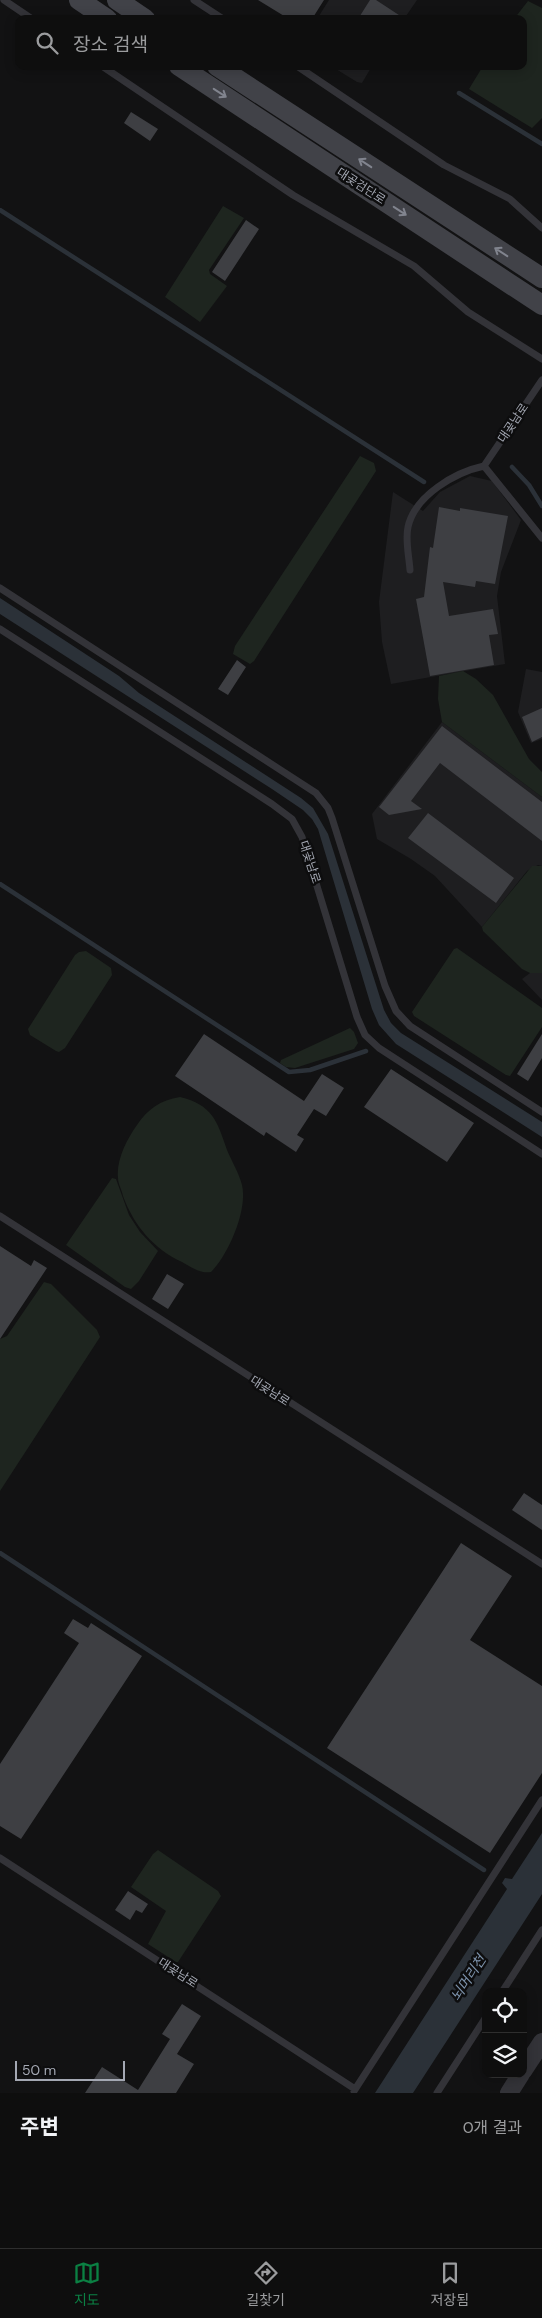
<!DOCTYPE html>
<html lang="ko">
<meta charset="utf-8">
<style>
body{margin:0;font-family:"DM Sans","Noto Sans KR",sans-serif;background:#1c1c1c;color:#f1f3f6}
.controls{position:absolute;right:15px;bottom:15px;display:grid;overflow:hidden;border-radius:10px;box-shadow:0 2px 12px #0003}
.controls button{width:45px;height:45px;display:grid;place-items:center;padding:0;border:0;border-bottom:1px solid #2e2e2e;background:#0e0e0e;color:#f1f3f6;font:25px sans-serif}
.scale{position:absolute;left:15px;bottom:12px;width:110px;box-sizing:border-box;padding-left:5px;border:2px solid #a4a8b3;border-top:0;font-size:14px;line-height:18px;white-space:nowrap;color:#a4a8b3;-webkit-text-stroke:4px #0d0d0e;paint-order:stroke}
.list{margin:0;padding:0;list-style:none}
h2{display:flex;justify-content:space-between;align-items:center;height:65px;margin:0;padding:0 20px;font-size:21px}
h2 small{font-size:16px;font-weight:400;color:#9b9c9e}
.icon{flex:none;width:28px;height:28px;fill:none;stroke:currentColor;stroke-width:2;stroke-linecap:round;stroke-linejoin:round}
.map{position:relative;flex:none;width:542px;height:2093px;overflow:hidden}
.search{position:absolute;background:#0e0e0e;box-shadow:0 2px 12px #0003;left:15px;right:15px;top:15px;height:55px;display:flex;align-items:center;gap:12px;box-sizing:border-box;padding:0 18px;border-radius:10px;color:#9b9c9e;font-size:19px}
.sheet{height:155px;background:#0e0e0e}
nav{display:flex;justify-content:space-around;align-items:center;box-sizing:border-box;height:70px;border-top:1px solid #2e2e2e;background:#0e0e0e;font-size:14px;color:#9b9c9e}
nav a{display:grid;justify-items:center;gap:2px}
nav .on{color:#0b8043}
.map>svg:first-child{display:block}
</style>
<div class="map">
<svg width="542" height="2093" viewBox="0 0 542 2093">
<rect width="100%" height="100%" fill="#121213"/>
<path fill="#1e1e20" d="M329,0h88l-13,19h-87z
M331,66h41l-10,17 -5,-1z
M470,476l22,5 29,39 -20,52 -4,24 8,68 -114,20 -9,-42 -3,-40 14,-110 30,19 17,-19z
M526,669l16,3v67l-11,4 -13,-31z
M442,722l100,75v69l-4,-1 -11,6 -45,56 -47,-51 -24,-17 -34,-20 -5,-25z
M530,973h12v27l-20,-21z"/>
<path fill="#1e251f" d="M528,1l14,7v110l-10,10 -63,-39 14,-23h40v-47h-9z
M223,206l21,12 -35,52 1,4 17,12 -27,36 -35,-25z
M360,456l14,7 2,8 -122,190 -4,3 -17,-10 2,-8z
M463,671l13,8 17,16 36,64 13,13v25l-100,-75 -4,-23 1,-23z
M532,866h10v107h-12l-8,-4 -39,-38 -1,-4z
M457,948l85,60v19l-32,49 -4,-1 -92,-59 -2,-4 42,-63z
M86,951l25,17 1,7 -47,73 -6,4 -3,-1 -26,-16 -2,-6 47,-74 4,-3z
M350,1028l4,4 4,11 -4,6 -59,19 -9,-1 -6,-4 1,-3z
M180,1097c32,8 37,23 47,53 5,12 12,23 15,35 6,25 -14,70 -31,87 -10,2 -20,-5 -29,-10 -28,-13 -48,-36 -59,-66 -1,-6 -5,-12 -5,-18 -2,-18 9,-39 19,-53 11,-16 23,-25 43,-28z
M112,1178l4,1 13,36 11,17 18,19 -19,30 -8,8 -6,-2 -59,-42z
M44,1282l7,2 46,46 3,7 -100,154v-152l7,-3z
M158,1850l60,41 3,5 -43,66h-2l-28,-18 18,-33 -35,-24 22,-33z"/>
<path fill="#2b3138" d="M0,598l119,78 20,17 162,105 12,10 15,26 56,176 7,13 10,10 141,89v15l-146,-93 -17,-19 -7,-16 -54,-180 -6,-10 -9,-9 -31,-21 -272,-175z
M542,1833v61l-129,199h-38l132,-204 -5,-6 3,-5 7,1z"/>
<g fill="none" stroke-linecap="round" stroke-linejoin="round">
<path stroke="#2b3138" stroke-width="4.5" d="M459,93l83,51
M0,210l424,272
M512,467l17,18 13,21
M0,884l289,188 21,-2 56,-19
M0,1553l484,317"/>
</g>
<path fill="#3e3f43" d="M258,0h66l-12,19h-23z
M370,0h6l29,19h-47z
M131,112l27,17 -8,12 -26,-18z
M246,220l13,9 -34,52 -13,-9z
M439,507l21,4v-3l48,8 -13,68 -19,-3 -1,6 -32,-5 6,34 44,-7 5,25 -9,1 5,30 -64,11 -14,-77 8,-2 6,-50 3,1z
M237,660l9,7 -18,28 -10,-6z
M542,708v29l-10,5 -10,-25z
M442,726l100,76v39l-102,-78 -29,38 11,8 -33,6 -10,-8z
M428,813l86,65 -18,25 -88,-65z
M204,1034l100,67 18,-27 22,14 -18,28 -12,-7 -17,26 7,4 -8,13 -30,-20 -2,4 -89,-60z
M542,1034v24l-14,23 -11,-7z
M391,1069l83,54 -27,39 -83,-55z
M0,1246l31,20 3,-6 13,8 -47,71z
M167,1274l17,10 -16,25 -16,-10z
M524,1493l18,12v25l-30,-20z
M461,1543l51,33 -42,64 72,46v87l-52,80 -163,-105z
M73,1619l15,9 3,-5 51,33 -121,183 -21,-13v-62l79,-121 -15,-10z
M128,1891l20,13 -6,9 -6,-3 -6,10 -15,-10z
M182,2004l19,12 -24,38 17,10 -18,29h-91l17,-26 36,23 32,-51 -8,-5z"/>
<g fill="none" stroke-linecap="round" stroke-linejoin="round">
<path stroke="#333338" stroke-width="7" d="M4,0l28,19
M194,0l29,19
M102,66l191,129 121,71 54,46 74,47
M297,66l147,99 66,34 32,29
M484,466l58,72
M410,570c-1,-14 -5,-30 -2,-43 7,-32 48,-55 76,-61l58,-86
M0,588l316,205 12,15 4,10 53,168 11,25 14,15 132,86
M0,629l272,175 20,15 10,18 55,180 8,18 14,13 163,106
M0,1216l542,348
M0,1858l355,231
M502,1992l40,-62
M354,2091l188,-291
M437,2093l49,-76"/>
<path stroke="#333338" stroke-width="18" d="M523,2071l19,-29
M509,2093l12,-19"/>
<path stroke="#414248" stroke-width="20" d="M79,0l28,19
M117,0l28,19
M179,66l363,239
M217,66l325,212"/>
</g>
<defs><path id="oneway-shaft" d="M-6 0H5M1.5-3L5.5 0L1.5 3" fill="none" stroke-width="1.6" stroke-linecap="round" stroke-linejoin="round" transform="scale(1.25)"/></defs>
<g stroke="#81848e">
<use href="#oneway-shaft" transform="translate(220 93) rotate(33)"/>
<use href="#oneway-shaft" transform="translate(365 163) rotate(-147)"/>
<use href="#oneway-shaft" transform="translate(400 211) rotate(33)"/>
<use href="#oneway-shaft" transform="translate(501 252) rotate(-147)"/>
</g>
<g text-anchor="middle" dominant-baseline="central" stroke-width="5" stroke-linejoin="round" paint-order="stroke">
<g font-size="12" fill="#a4a8b3" stroke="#0d0d0e">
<text transform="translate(361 186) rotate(33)">대곶검단로</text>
<text transform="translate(513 423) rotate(-56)">대곶남로</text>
<text transform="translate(310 862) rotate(72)">대곶남로</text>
<text transform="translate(270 1391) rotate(33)">대곶남로</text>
<text transform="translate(178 1973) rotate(33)">대곶남로</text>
</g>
<g font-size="14" font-style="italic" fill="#7d93ac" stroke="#0d0d0e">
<text transform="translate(468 1978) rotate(-57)">뇌머리천</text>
</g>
</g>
</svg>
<div class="controls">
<button><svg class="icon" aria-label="locate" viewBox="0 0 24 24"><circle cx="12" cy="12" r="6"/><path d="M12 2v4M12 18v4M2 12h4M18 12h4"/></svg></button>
<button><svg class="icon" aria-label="layers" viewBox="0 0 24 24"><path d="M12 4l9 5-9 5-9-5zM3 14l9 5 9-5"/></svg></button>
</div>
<div class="scale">50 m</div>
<div class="search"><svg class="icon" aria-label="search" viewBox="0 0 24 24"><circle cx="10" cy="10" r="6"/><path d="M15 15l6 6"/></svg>장소 검색</div>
</div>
<section class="sheet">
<h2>주변<small>0개 결과</small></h2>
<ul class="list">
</ul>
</section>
<nav>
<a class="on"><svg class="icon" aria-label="map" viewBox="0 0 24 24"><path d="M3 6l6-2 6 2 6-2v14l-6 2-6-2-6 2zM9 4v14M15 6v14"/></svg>지도</a>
<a><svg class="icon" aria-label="directions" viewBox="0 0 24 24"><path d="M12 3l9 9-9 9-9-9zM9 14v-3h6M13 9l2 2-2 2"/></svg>길찾기</a>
<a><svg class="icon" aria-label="saved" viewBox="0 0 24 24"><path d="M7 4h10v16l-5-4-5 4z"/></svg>저장됨</a>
</nav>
